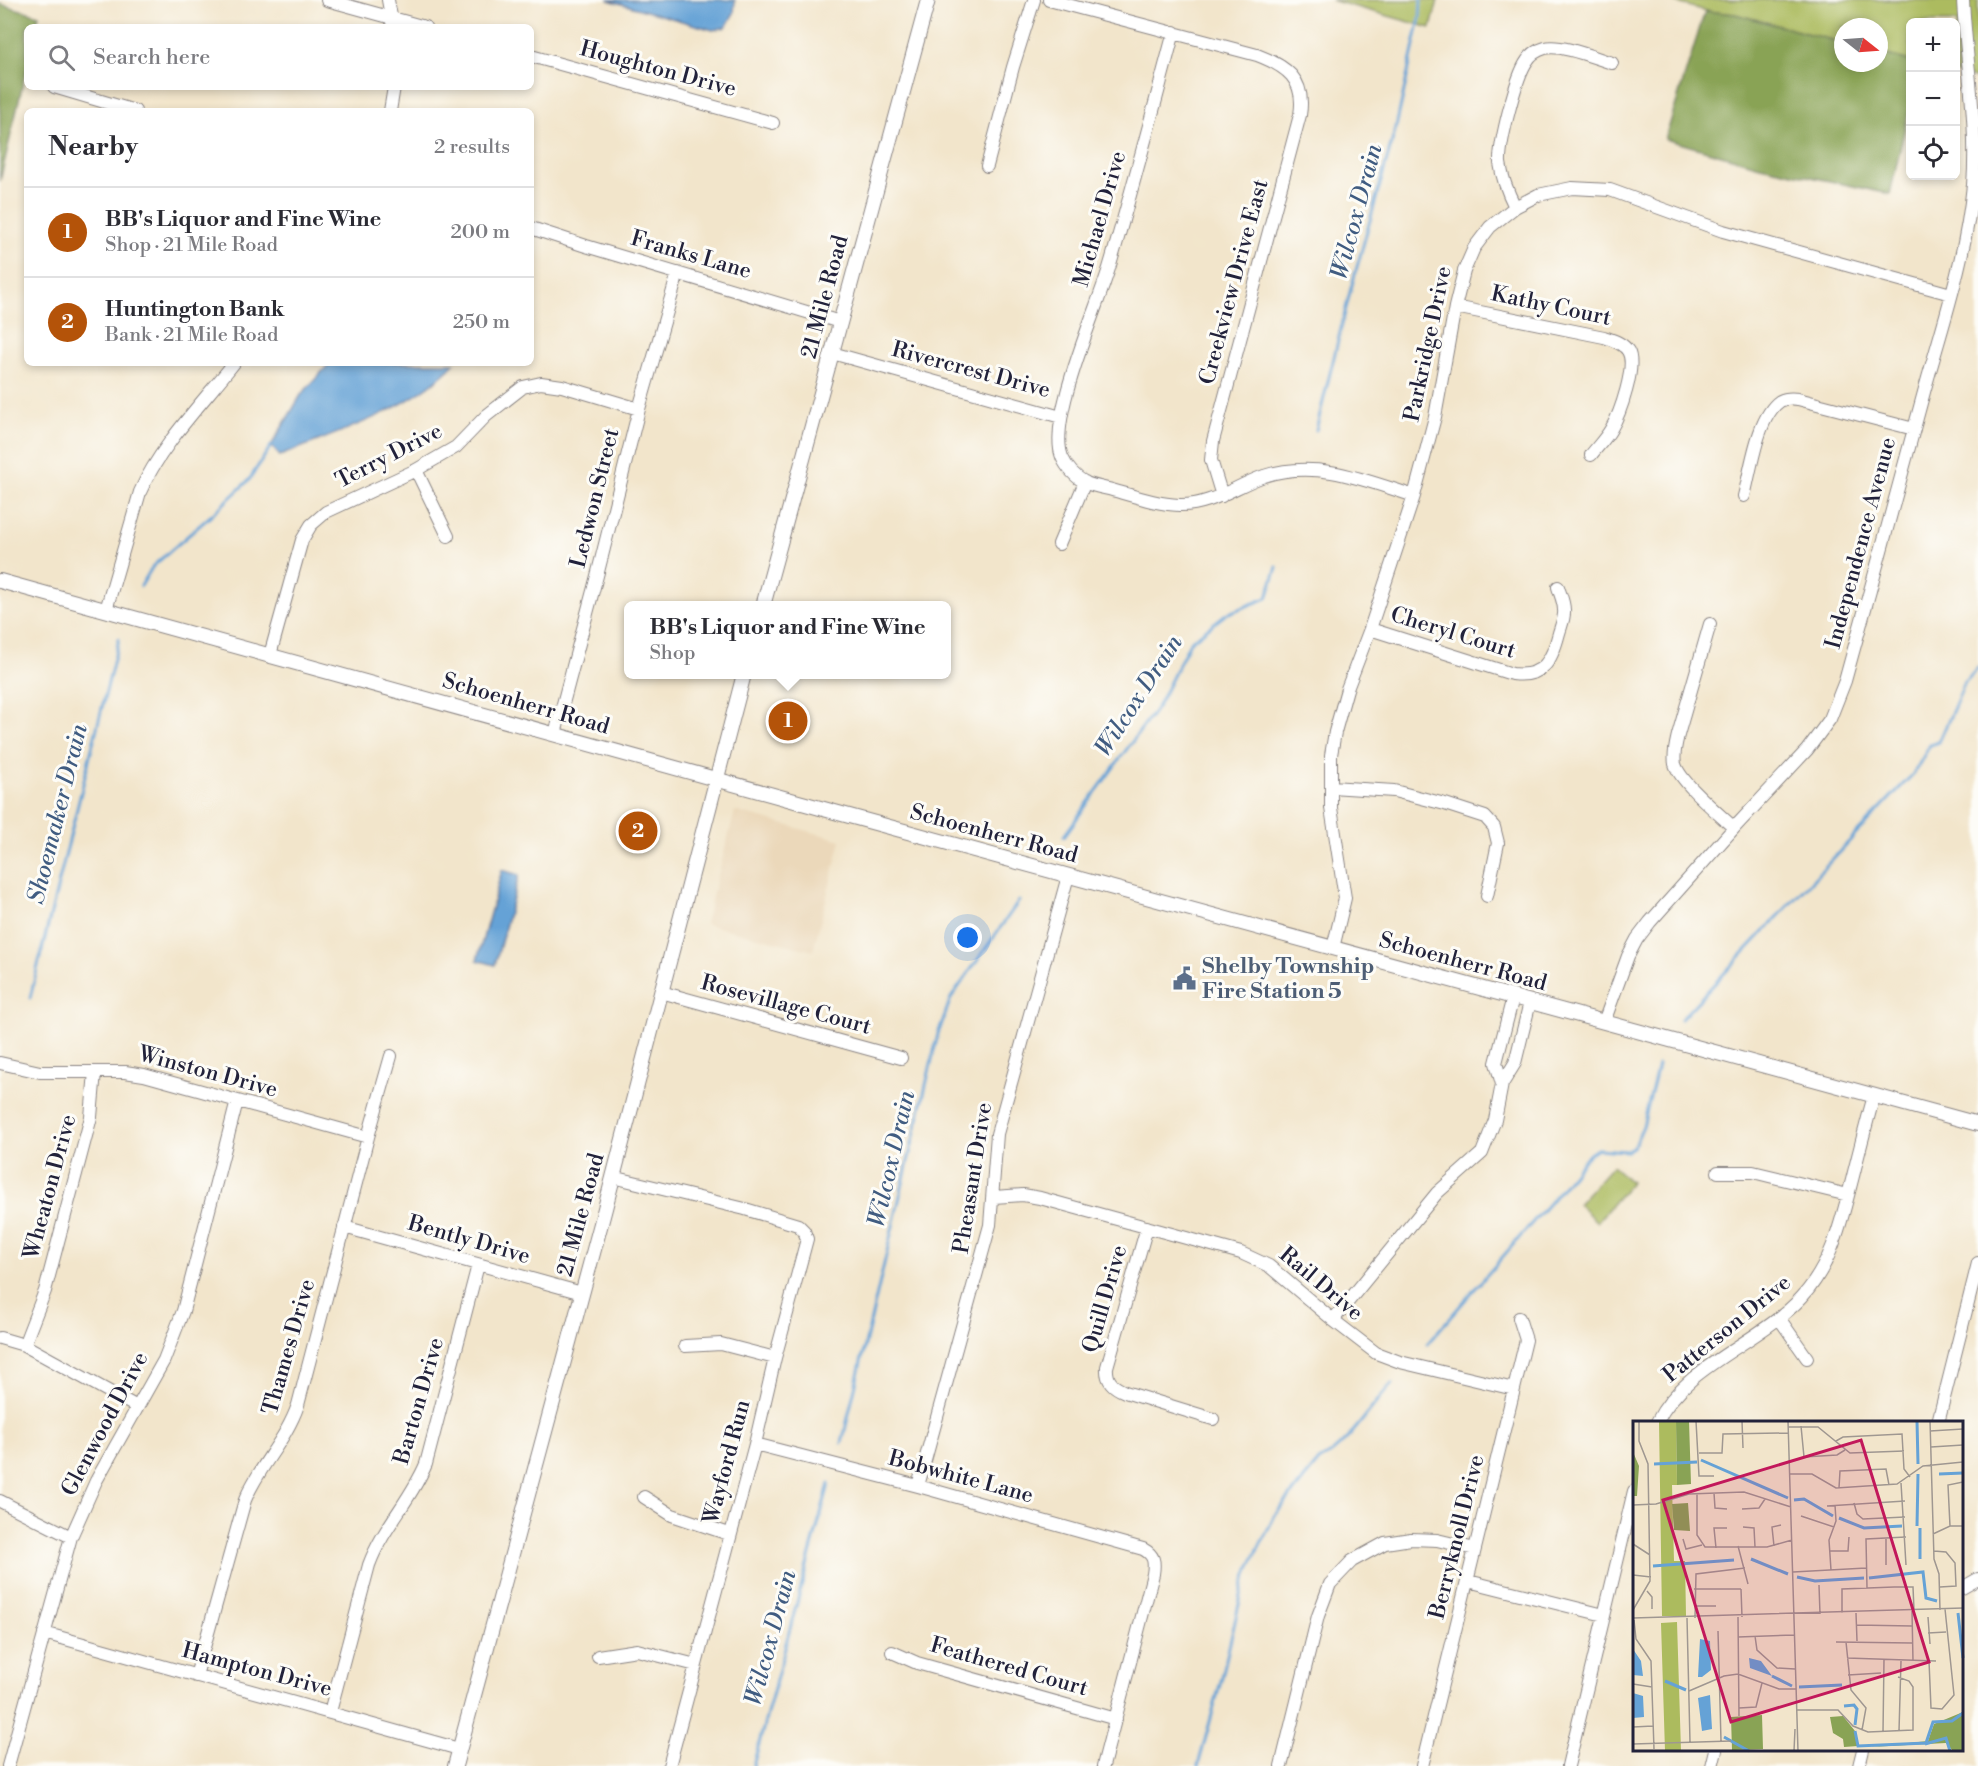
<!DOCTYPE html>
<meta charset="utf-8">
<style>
body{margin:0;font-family:"Libre Bodoni",serif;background:#f7f7f7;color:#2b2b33}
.controls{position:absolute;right:18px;top:18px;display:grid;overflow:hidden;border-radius:9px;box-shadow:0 3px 9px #0003}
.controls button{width:54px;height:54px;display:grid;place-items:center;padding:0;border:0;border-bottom:2px solid #e1e1e2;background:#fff;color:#2b2b33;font:30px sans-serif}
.compass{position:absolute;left:1834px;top:18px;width:54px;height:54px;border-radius:50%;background:#fff;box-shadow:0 3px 9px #0003;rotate:107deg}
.you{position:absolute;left:968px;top:938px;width:21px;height:21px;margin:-15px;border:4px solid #fff;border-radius:50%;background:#1a73e8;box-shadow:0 0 0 9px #1a73e833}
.badge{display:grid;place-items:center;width:39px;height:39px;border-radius:50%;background:#b45309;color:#fff;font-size:20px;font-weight:700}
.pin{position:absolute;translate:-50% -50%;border:3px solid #fff;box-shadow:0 2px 6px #0006}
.popup{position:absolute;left:624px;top:601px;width:327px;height:78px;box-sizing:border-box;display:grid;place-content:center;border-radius:9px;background:#fff;filter:drop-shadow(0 2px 4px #0005);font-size:20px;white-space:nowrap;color:#7c7c81}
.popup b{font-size:22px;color:#2b2b33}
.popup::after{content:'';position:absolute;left:50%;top:100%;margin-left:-12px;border:12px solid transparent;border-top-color:#fff}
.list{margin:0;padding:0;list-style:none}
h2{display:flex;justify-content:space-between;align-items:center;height:78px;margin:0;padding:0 24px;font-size:26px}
h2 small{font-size:20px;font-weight:400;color:#7c7c81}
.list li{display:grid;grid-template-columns:39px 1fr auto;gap:18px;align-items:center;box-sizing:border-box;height:90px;padding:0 24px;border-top:2px solid #e1e1e2}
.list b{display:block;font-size:22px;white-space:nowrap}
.list p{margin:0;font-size:20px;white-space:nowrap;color:#7c7c81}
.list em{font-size:20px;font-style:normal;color:#7c7c81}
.icon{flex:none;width:33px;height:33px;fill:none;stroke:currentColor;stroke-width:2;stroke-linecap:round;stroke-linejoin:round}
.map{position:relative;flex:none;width:1978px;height:1766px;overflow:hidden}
.search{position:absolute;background:#fff;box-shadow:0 3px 9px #0003;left:24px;top:24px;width:510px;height:66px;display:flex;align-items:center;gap:15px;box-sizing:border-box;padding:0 21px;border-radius:9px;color:#7c7c81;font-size:22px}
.panel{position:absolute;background:#fff;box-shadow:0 3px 9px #0003;left:24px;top:108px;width:510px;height:258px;border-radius:9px}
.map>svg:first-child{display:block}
</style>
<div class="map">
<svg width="1978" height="1766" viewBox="0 0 1978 1766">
<rect width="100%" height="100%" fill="#fdfcf7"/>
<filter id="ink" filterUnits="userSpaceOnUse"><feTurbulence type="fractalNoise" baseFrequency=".0167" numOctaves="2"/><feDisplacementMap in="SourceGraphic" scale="12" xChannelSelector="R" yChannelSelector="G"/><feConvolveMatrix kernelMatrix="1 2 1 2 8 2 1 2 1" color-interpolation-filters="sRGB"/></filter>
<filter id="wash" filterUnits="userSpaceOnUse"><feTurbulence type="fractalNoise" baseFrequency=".008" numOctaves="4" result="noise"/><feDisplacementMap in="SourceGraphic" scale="24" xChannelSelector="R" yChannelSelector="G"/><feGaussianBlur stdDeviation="1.35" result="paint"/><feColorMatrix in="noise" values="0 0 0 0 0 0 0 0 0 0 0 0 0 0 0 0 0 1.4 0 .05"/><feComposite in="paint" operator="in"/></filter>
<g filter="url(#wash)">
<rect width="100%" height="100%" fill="#f2e5cb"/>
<path fill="#ebd8ba" d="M735,811l106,29 -28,111 -108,-27z"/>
<path fill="#acbb5e" stroke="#676e4c" stroke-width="1.5" d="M1331,0h107l-7,28z
M1668,0h310v79l-22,-6v-51h-46v39l-31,-8v-26h-36v16l-108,-29 -30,-3z
M1612,1166l19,16 -34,40 -19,-18z"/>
<path fill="#89a355" stroke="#566248" stroke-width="1.5" d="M0,4l39,11 -3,12h-9v39l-27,115z
M1705,11l30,3 108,29v20h36v-10l31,8v45l-20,88 -130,-28 -95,-27z"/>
<path fill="#65a2d6" stroke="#446288" stroke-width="1.5" d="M608,0h127l-1,13 -8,14 -13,3z
M330,363h125c-45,48 -115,68 -175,93l-9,-10 30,-51z
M502,870l17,5 -24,90 -18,-5z"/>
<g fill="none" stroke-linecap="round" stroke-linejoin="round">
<path stroke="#65a2d6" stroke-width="3" d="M1316,430l34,-138 46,-165 24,-109 1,-18
M141,586l12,-20 61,-53 35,-33 22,-34
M1064,836l94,-130 32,-64 36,-28 41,-16 10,-31
M30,998l89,-359
M1681,1019l233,-246 16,-28 9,-3 26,-60 13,-14
M1427,1344l124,-143 37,-46 9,-6 30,2 7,-5 9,-20 15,-61
M842,1443l96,-409 13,-36 68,-97
M753,1766l76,-282
M1198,1766l23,-85 23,-98 7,-19 24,-49 44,-54c30,-16 50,-53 73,-77"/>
</g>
</g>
<g filter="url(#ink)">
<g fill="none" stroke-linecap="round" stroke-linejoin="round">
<defs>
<path id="minor" d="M327,0l98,27
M388,0l5,27
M1049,0l208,55c29,11 49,24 43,60l-87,326 -2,19 11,36
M1174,32c-21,78 -41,156 -64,233 -12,42 -63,154 -48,192 4,10 14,21 24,26 8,3 18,5 26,7 22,6 44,14 67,15 32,1 56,-19 85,-29 52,-17 101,4 150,20
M531,56l242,67
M54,87l81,24
M390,111l4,-24
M987,166l26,-99 21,-67
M1515,207c-7,-14 -13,-29 -15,-44 -1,-19 16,-87 27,-102 4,-7 11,-11 18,-13 17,-4 50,10 67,15
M531,228l55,18 254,76
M1455,307l149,30c8,3 19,6 24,14 9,15 -8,63 -17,78 -5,9 -13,17 -20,26
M832,353l229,64
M416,470l32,66
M1744,496c7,-26 13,-79 36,-95 6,-3 12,-3 18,-2l116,30
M1059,544l26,-62
M106,610l34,-118c20,-46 63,-90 94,-129
M1710,624l-32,111c-2,9 -5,19 -3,29 5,18 44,50 59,64
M1370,629l142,45c32,4 40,-14 47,-41 2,-7 6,-16 5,-23 0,-8 -4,-16 -6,-23
M270,655l32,-115 9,-15 15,-13 90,-42 40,-23 30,-31 37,-29 18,-4 21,3 77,23
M555,734l43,-162 41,-163 39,-136
M1331,787l63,4 51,13 40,13 9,10 4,16 -11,53
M1333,948l12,-50 -14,-90v-53l4,-23 12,-43 23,-60 44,-133 21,-79 20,-110 9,-36 10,-23 16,-21 25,-20 23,-12 34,-7 38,2 113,41 228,63
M661,992l240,66
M1513,997l-17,66 6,21 13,-21 15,-61
M1604,1022l24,-66 9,-17 13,-17 84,-94 73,-78 23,-31 15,-38c27,-96 53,-193 79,-289 19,-68 42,-136 49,-207 5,-62 -7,-123 -10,-185
M0,1063l40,9h85l19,3 224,62
M1718,1172h35l95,23
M613,1177l132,32 53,16 6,6 3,8 -32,119 -20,86 -86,322
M994,1197l29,-2 17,3 201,55 28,13 64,54 43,33 24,9 114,27
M344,1227l238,66
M1147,1227l-40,140c-1,14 6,20 18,25l88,27
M1779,1318l28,40
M1333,1320l104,-127 45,-40 13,-33 7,-36
M0,1338l24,7 113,62
M24,1345l21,-54 46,-174 4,-45
M685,1346l36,-2 54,14
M1657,1422c28,-57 103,-79 145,-125 30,-33 39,-75 50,-117 7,-28 14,-56 22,-84
M1938,1422l40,-159
M755,1444l163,42 225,63c11,6 12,12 10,25l-50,192
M918,1486l72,-261 7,-91 71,-258
M644,1497l28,18 57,19
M0,1501l71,36
M1468,1581l136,34
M1962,1588l16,-9
M44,1633l415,116
M892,1652l25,11 199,56
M598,1656l39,-6 59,15
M196,1676l49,-176c14,-34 41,-60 53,-95l70,-268 23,-81
M330,1712l39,-147c14,-38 42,-65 57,-101l52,-199
M8,1766l63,-229 25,-56 68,-121 19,-49 54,-210
M1281,1766l37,-150 12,-32 22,-23 33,-18 26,-4 26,1 38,9
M1422,1766l104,-426 -7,-22
M1568,1766l66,-275
M1712,1766l4,-16
M1859,1766l4,-16"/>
<path id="tertiary" d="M0,581l831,230 1147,313
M763,606l165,-606
M455,1766l148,-550 141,-542"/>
</defs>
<use href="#minor" stroke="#8a8483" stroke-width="14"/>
<use href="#tertiary" stroke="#8a8483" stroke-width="16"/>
<use href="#minor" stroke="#fff" stroke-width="12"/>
<use href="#tertiary" stroke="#fff" stroke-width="14"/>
</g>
</g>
<defs>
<symbol id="civic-bare" viewBox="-9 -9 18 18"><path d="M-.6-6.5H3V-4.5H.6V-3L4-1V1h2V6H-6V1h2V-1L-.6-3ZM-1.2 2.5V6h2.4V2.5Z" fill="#5c6f8a" stroke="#fdfcf7" stroke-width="2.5" paint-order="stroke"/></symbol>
</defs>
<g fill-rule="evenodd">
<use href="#civic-bare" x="1168" y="962" width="33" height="33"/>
</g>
<g text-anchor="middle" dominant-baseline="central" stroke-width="6" stroke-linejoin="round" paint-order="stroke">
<g font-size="22" fill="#22223b" stroke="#fdfcf7">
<text transform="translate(658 69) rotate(15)">Houghton Drive</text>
<text transform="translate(1100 219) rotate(-74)">Michael Drive</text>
<text transform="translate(691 255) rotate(16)">Franks Lane</text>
<text transform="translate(1234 282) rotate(-75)">Creekview Drive East</text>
<text transform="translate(825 297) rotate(-75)">21 Mile Road</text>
<text transform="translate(1551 306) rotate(12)">Kathy Court</text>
<text transform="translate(1428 344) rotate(-78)">Parkridge Drive</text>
<text transform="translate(971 370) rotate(15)">Rivercrest Drive</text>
<text transform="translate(389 456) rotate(-27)">Terry Drive</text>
<text transform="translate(595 498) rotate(-76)">Ledwon Street</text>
<text transform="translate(1861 543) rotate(-75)">Independence Avenue</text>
<text transform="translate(1453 633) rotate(17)">Cheryl Court</text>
<text transform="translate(526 704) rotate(16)">Schoenherr Road</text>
<text transform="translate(994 834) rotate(15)">Schoenherr Road</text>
<text transform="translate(1463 962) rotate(15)">Schoenherr Road</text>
<text transform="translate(786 1005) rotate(15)">Rosevillage Court</text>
<text transform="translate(208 1072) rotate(15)">Winston Drive</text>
<text transform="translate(973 1178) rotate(-81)">Pheasant Drive</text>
<text transform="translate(50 1187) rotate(-75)">Wheaton Drive</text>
<text transform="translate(581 1215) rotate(-75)">21 Mile Road</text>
<text transform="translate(469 1240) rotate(16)">Bently Drive</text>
<text transform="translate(1321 1284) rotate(40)">Rail Drive</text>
<text transform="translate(1105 1299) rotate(-74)">Quill Drive</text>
<text transform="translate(1727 1329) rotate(-39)">Patterson Drive</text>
<text transform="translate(289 1347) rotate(-74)">Thames Drive</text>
<text transform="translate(419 1401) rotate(-74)">Barton Drive</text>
<text transform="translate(105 1424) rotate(-62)">Glenwood Drive</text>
<text transform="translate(727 1462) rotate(-75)">Wayford Run</text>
<text transform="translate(961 1477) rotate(15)">Bobwhite Lane</text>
<text transform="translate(1457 1537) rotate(-76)">Berryknoll Drive</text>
<text transform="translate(1009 1667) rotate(16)">Feathered Court</text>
<text transform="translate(257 1670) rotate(15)">Hampton Drive</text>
</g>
<g font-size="22" font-weight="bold" fill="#4e5e75" stroke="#fdfcf7" text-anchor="start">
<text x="1202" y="966">Shelby Township<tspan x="1202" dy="25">Fire Station 5</tspan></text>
</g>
<g font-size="24" font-style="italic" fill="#405c81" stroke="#fdfcf7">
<text transform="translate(1357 212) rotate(-75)">Wilcox Drain</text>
<text transform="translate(1139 696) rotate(-57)">Wilcox Drain</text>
<text transform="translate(58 814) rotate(-76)">Shoemaker Drain</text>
<text transform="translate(892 1159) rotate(-77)">Wilcox Drain</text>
<text transform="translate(771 1638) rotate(-75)">Wilcox Drain</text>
</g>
</g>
<g transform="translate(1633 1421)">
<rect width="330" height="330" fill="#f2e5cb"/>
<path d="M26,0h17l1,64h-5l2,76h11l1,55h-24zM44,201l4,129h-16l-4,-128z" fill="#acbb5e"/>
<path d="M43,0h13l2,63 -14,1zM0,31l6,14 -2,30h-4zM55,82l2,28 -16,-1 -2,-26zM330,291v39h-10l-7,-8 -76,4 58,-6 6,-17zM129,294l1,34 -55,2 24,-1 -1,-33zM210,295l12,15 3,15 -14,1 -1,-8 -10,-6 -3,-16z" fill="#89a355"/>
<path d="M67,218l10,2 1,29 -9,7h-4zM0,228l8,12 2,15 -10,-1zM116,237l12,3 11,15 -22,-8zM0,272l10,3 1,21 -11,1zM77,274l2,34 -10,2 -4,-33z" fill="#65a2d6"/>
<path fill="none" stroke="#65a2d6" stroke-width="3" d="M284,0l1,43M68,39l87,38M21,43l43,-2M306,53l24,-1M161,79l10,-1 29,17M206,97l25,10 38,-2M284,105l1,-52M287,107v31M118,138l37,15M20,145l81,-6M164,156l18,4 49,-3M236,157l54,-6 3,26 11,3M325,192l5,45M139,255l20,10M32,260l21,9M166,266l43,-2M211,285l10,-1 3,4 -2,16M222,310l3,15 68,-3 7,-21 19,-1 11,-8M91,316l25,14M292,323l21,-6 4,13"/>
<path fill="none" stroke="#9f9791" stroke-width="1.5" d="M63,0l3,55h15M109,0l1,27M155,0l10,330M297,0l4,138 5,15 1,36M168,5l3,31 33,-2 8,-5M155,6h30l32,26 54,-2M297,10l33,-2M203,20l7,-4 59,-3 2,35 6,8M298,26l32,-2M66,32h23l1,-19 65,-1M157,53h22l24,14 61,-4 26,-18 40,-4M268,62l5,82M206,67l1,-17 46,-2 3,16M64,72v42l8,12h62l25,-7M81,72l1,15 12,1M221,82l3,11 6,5 42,-2M0,84l23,-1 33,-10 55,-2 47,15M194,85l78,-5M109,88l17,-1 6,-9M168,95l33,11M317,105l-2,-41 15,-3M110,106l11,1 1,19M300,113l17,-8h13M253,117v27M50,118l3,10 16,-4M0,123l17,11M105,125l10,38M141,125l-2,-19 9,-2M83,127l-2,-20h13M196,130h19l1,-14M301,130l12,1 9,11 1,23 -16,1M198,149l-2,-30 7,-19 -1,-16M160,151l73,-4M0,154l18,2M186,164l1,29M234,167l-1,-49 40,-2M61,168h47M108,168l1,28M14,170l5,6v12M62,185h21M0,189l17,-29 -2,-117 -9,-23v-20M279,190l1,50M209,192v-24l52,-2h19l1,23M223,192l1,28M105,196l1,99M295,196l2,27M0,197l330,-10M54,197l3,124M62,197l1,-44 49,-6M1,199l2,19 15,22 3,88M224,204l55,1M85,210l3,110M295,212l18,-1M122,215l2,14 20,18 18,1M105,216l56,-2M203,221l76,1M213,221l5,48 15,18 -4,22M214,237l89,3M296,240l2,47 11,1 12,-14 -9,-86M215,254l33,-2M0,263l19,3M56,270l35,-15 14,-2 41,15h17M106,287l17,-1 6,-24M163,289h42l15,16 15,6 45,-2v-43l-4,-6 -11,-4M0,306l20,-1M266,310l2,-70M250,311l1,-73M0,323l98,-3M161,330l1,-22"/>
<path fill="#c2185b" fill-opacity="0.15" stroke="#c2185b" stroke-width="3" d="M228,19l68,222 -198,60 -68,-222z"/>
<rect width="330" height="330" fill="none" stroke="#22223b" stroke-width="3"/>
</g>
</svg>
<div class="controls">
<button>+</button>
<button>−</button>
<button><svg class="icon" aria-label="locate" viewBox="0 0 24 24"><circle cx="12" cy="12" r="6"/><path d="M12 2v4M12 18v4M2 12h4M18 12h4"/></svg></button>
</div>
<svg class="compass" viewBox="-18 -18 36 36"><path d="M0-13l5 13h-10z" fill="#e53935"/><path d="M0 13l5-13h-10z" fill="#7c7c81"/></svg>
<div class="you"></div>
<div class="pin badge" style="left:788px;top:721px">1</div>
<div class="popup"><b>BB's Liquor and Fine Wine</b>Shop</div>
<div class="pin badge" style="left:638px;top:831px">2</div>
<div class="search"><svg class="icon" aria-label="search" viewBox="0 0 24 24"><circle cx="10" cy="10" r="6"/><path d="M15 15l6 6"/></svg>Search here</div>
<section class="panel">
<h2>Nearby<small>2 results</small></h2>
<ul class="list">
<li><span class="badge">1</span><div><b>BB's Liquor and Fine Wine</b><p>Shop · 21 Mile Road</p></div><em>200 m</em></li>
<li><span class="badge">2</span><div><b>Huntington Bank</b><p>Bank · 21 Mile Road</p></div><em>250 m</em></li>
</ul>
</section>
</div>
